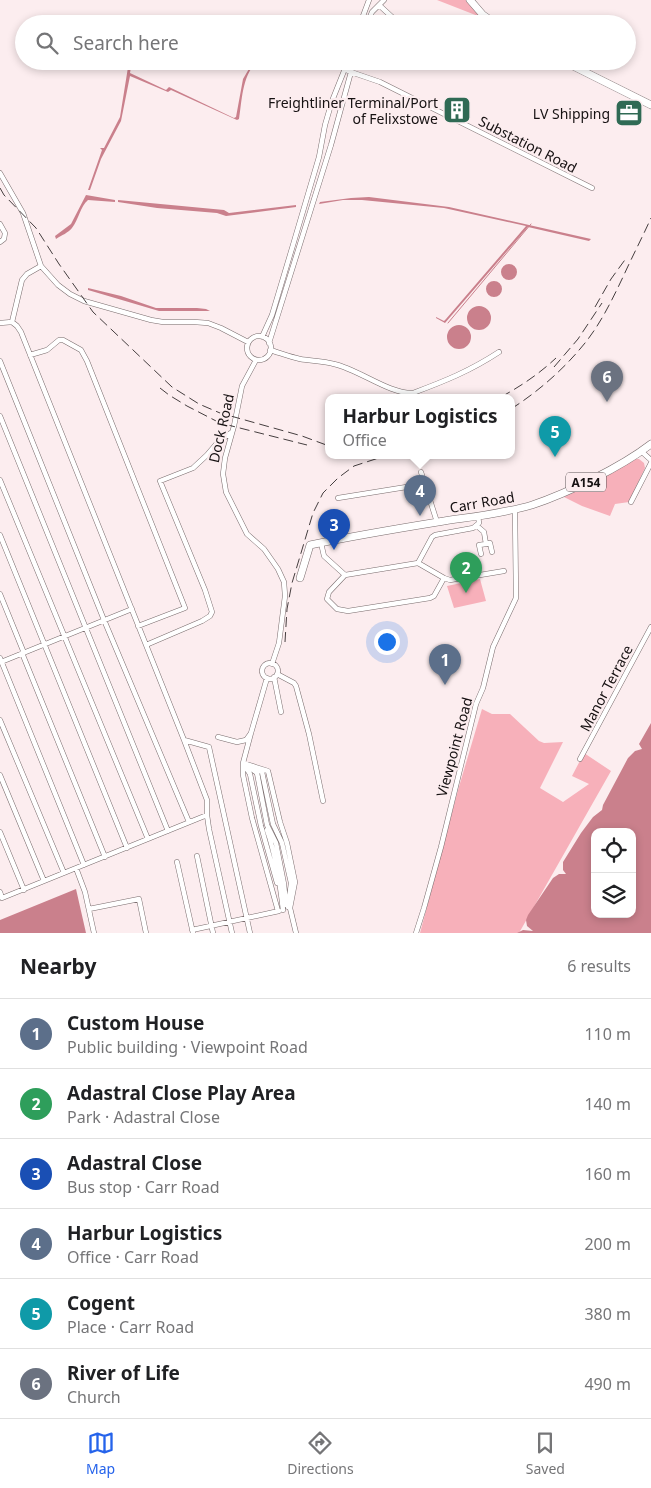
<!DOCTYPE html>
<meta charset="utf-8">
<style>
body{margin:0;font-family:"Noto Sans",sans-serif;background:#f2f2f2;color:#202124}
.controls{position:absolute;right:15px;bottom:15px;display:grid;overflow:hidden;border-radius:10px;box-shadow:0 2px 8px #0003}
.controls button{width:45px;height:45px;display:grid;place-items:center;padding:0;border:0;border-bottom:1px solid #e0e0e0;background:#fff;color:#202124;font:25px sans-serif}
.you{position:absolute;left:386px;top:641px;width:18px;height:18px;margin:-12px;border:4px solid #fff;border-radius:50%;background:#1a73e8;box-shadow:0 0 0 8px #1a73e833}
.badge{display:grid;place-items:center;width:32px;height:32px;border-radius:50%;background:#2563eb;color:#fff;font-size:16px;font-weight:700}
.pin{position:absolute;translate:-50% -41px;filter:drop-shadow(0 1px 2px #0008)}
.pin::after{content:'';position:absolute;top:26px;width:18px;height:15px;background:inherit;clip-path:polygon(0 0,100% 0,50% 100%)}
.popup{position:absolute;left:325px;top:394px;width:190px;height:65px;box-sizing:border-box;display:grid;place-content:center;border-radius:10px;background:#fff;filter:drop-shadow(0 1px 4px #0005);font-size:16px;white-space:nowrap;color:#757577}
.popup b{font-size:19px;color:#202124}
.popup::after{content:'';position:absolute;left:50%;top:100%;margin-left:-10px;border:10px solid transparent;border-top-color:#fff}
.list{margin:0;padding:0;list-style:none}
h2{display:flex;justify-content:space-between;align-items:center;height:65px;margin:0;padding:0 20px;font-size:21px}
h2 small{font-size:16px;font-weight:400;color:#757577}
.list li{display:grid;grid-template-columns:32px 1fr auto;gap:15px;align-items:center;box-sizing:border-box;height:70px;padding:0 20px;border-top:1px solid #e0e0e0}
.list b{display:block;font-size:19px;white-space:nowrap}
.list p{margin:0;font-size:16px;white-space:nowrap;color:#757577}
.list em{font-size:16px;font-style:normal;color:#757577}
.icon{flex:none;width:28px;height:28px;fill:none;stroke:currentColor;stroke-width:2;stroke-linecap:round;stroke-linejoin:round}
.map{position:relative;flex:none;width:651px;height:933px;overflow:hidden}
.search{position:absolute;background:#fff;box-shadow:0 2px 8px #0003;left:15px;right:15px;top:15px;height:55px;display:flex;align-items:center;gap:12px;box-sizing:border-box;padding:0 18px;border-radius:28px;color:#757577;font-size:19px}
.sheet{height:485px;background:#fff}
nav{display:flex;justify-content:space-around;align-items:center;box-sizing:border-box;height:70px;border-top:1px solid #e0e0e0;background:#fff;font-size:14px;color:#757577}
nav a{display:grid;justify-items:center;gap:2px}
nav .on{color:#2563eb}
.map>svg:first-child{display:block}
</style>
<div class="map">
<svg width="651" height="933" viewBox="0 0 651 933">
<rect width="100%" height="100%" fill="#fcedef"/>
<path fill="#f7b0ba" d="M437,0h33l12,13 -4,3z
M636,459h3l5,4 1,5 -16,34 -14,2 -5,12 -28,-10 -18,-9 35,-17z
M480,579l6,22 -32,7 -7,-22z
M482,709l10,5h18l29,27 5,2 19,-1 -23,46 23,14 26,-18 -17,-8 12,-23 27,18 -92,162h-99l38,-143z"/>
<path fill="#ca808c" fill-rule="evenodd" d="M129,61h3l-2,12 36,17 3,-3 65,31 2,-1 7,-38 10,-17 5,-1c-16,13 -16,40 -19,58l-2,1 -66,-30 -3,2 -38,-16 -9,45 -20,38 -11,31h-2l14,-40 -2,-2h4l16,-31z
M86,195l29,5v2l-27,-2c-8,7 -9,19 -16,28 -4,5 -10,7 -16,11l-1,-3 16,-12z
M369,197l80,10 142,32 -2,2 -61,-14 -83,96 -9,-5v-1l8,4 2,-2 80,-93 -82,-18 -82,-8h-19l-24,4 1,-2 31,-4z
M118,200l106,10 5,3 67,-8v2l-70,9 -9,-3 -60,-5 -39,-6z
M501 272a8 8 0 1 1 16 0a8 8 0 1 1-16 0Z
M486 289a8 8 0 1 1 16 0a8 8 0 1 1-16 0Z
M88,288l33,8 35,12h41l9,1 4,2h-51l-71,-21z
M467 318a12 12 0 1 1 24 0a12 12 0 1 1-24 0Z
M447 337a12 12 0 1 1 24 0a12 12 0 1 1-24 0Z
M651,723v210h-134l6,-3 10,1 -6,-5 -1,-6 2,-5 25,-37 6,-4h7l-3,-4v-8l18,-29 12,-16 9,-7 1,-5 25,-47 7,-7 7,-2 -3,-5zM595,832h37v82h-37z
M76,889l10,44h-86v-13z"/>
<g fill="none" stroke-linecap="round" stroke-linejoin="round">
<path stroke="#ca808c" stroke-width="1" d="M448,323l83,-99"/>
<defs>
<path id="minor" d="M379,5l13,12 14,7
M360,24l9,-24
M367,24l5,-12 12,-12
M489,61l3,2
M348,71l32,11 212,106
M0,173l23,40 18,53 17,19 12,9 14,7 67,19 12,2h31l14,1 13,5 27,14
M0,224l5,9 -1,6 -4,3
M12,322l10,-42 5,-6 14,-8
M0,323l12,-1 5,4 4,6 163,408 23,60v15l-205,83 -2,-6
M247 348a12 12 0 1 1 24 0a12 12 0 1 1-24 0Z
M262,337l10,-22 21,-70 26,-88 6,-32 7,-24 16,-40
M269,343l62,-198 23,-84
M270,350c10,3 20,7 30,9 11,2 23,2 34,5 26,6 55,30 79,29 32,-12 57,-22 86,-41
M30,355l17,-5 12,-10h4l18,10 6,11 98,247 -47,18
M256,360l-14,26 -8,40 -9,32 -2,16 3,18 21,42 17,15 14,20 6,13 1,14 -6,47 -7,21
M0,361l104,259 85,202
M0,416l168,415
M641,451l10,9
M421,472l16,50
M0,480l148,359
M338,498l87,-14
M631,502l20,-39
M477,526l7,6 2,12 4,-1 2,9
M0,535l127,313
M321,543l3,13 21,19
M481,554l-2,-9 7,-1
M418,563l26,15 -10,18 -4,2 -82,13 -11,-2 -10,-10 2,-7 16,-17z
M418,563l14,-26 3,-2 38,-7 6,-5 -1,-7
M444,578l6,2 54,-9
M0,594l24,59
M146,645l56,-24 8,-5 2,-4 -7,-22 -45,-109 33,-13 14,-13 11,-13 14,-10
M22,653l83,204
M0,658l84,207
M1,662l131,-53
M262 671a8 8 0 1 1 16 0a8 8 0 1 1-16 0Z
M277,674l17,9 2,3 13,48 14,67
M274,677l7,35
M0,720l64,153
M251,733l-8,30v12l9,43 26,93
M218,737l19,5 9,-2 5,-7 16,-55
M184,740l25,7 41,186
M580,759l71,-132
M243,763l25,8 12,51 7,21 8,39 -5,26 6,25
M246,765l11,8 10,52 9,18 8,41 2,21
M245,766l5,8 11,52 16,57
M258,770l4,2 11,52 9,19 9,40 -3,24
M0,775l44,106
M207,815l2,14 23,104
M267,830c9,26 13,53 16,80
M0,832l24,58
M197,856l16,77
M177,862l16,71
M76,868l9,24 9,41
M89,909l50,-10 7,34
M192,930l87,-19
M416,933l8,-25 17,-61 35,-143 7,-16 10,-41 23,-49 -1,-89"/>
<path id="primary" d="M470,0l13,15 13,9
M563,61l88,44
M300,578l10,-33c43,-9 85,-16 128,-23 31,-5 64,-8 94,-17 36,-12 89,-38 119,-61"/>
</defs>
<use href="#minor" stroke="#796c6d" stroke-width="5.5"/>
<use href="#primary" stroke="#796c6d" stroke-width="8"/>
<use href="#minor" stroke="#fff" stroke-width="4.5"/>
<use href="#primary" stroke="#fff" stroke-width="7"/>
<path stroke="#453e3f" stroke-width="1" stroke-dasharray="10 5" stroke-linecap="butt" d="M0,188l4,7 32,33 23,36 34,48 79,75 27,17 21,9 82,23 27,10
M595,307l16,-28 16,-22
M554,367l24,-28 24,-36
M160,388l9,7 18,11 33,17 87,22
M501,397c20,-11 38,-23 55,-39
M511,409c28,-18 53,-40 74,-66 16,-20 27,-43 38,-66 9,-20 19,-39 28,-59
M285,642l2,-33 5,-26 21,-70 10,-20 15,-15 16,-12 34,-11"/>
</g>
<defs>
<symbol id="building-square" viewBox="-11 -11 22 22"><rect x="-9" y="-9" width="18" height="18" rx="4" fill="#2f6a54" stroke="#fcedef"/><path d="M-4-6H4V6H1V3H-1V6H-4ZM-2.5-4.3h1.7v1.8h-1.7ZM.8-4.3h1.7v1.8H.8ZM-2.5-1h1.7V.8h-1.7ZM.8-1h1.7V.8H.8Z" fill="#fff"/></symbol>
<symbol id="office-square" viewBox="-11 -11 22 22"><rect x="-9" y="-9" width="18" height="18" rx="4" fill="#2f6a54" stroke="#fcedef"/><path d="M-6-3h4V-5.5h4V-3h4V5H-6ZM-1-4.5V-3h2v-1.5ZM-6 0V1H6V0Z" fill="#fff"/></symbol>
</defs>
<g fill-rule="evenodd">
<use href="#building-square" x="441" y="94" width="32" height="32"/>
<use href="#office-square" x="613" y="97" width="32" height="32"/>
</g>
<g text-anchor="middle" dominant-baseline="central" stroke-width="4.5" stroke-linejoin="round" paint-order="stroke">
<rect fill="#fcedef" stroke="#5b5354" stroke-width="1" x="566" y="472.5" width="40" height="19" rx="4"/>
<g font-size="12" font-weight="bold" fill="#161112">
<text x="586" y="482">A154</text>
</g>
<g font-size="14" fill="#161112" stroke="#fcedef" text-anchor="end">
<text x="438" y="102">Freightliner Terminal/Port<tspan x="438" dy="16">of Felixstowe</tspan></text>
<text x="610" y="113">LV Shipping</text>
</g>
<g font-size="14" fill="#161112" stroke="#fcedef">
<text transform="translate(528 144) rotate(27)">Substation Road</text>
<text transform="translate(221 428) rotate(-77)">Dock Road</text>
<text transform="translate(482 502) rotate(-10)">Carr Road</text>
<text transform="translate(606 688) rotate(-62)">Manor Terrace</text>
<text transform="translate(454 747) rotate(-75)">Viewpoint Road</text>
</g>
</g>
</svg>
<div class="controls">
<button><svg class="icon" aria-label="locate" viewBox="0 0 24 24"><circle cx="12" cy="12" r="6"/><path d="M12 2v4M12 18v4M2 12h4M18 12h4"/></svg></button>
<button><svg class="icon" aria-label="layers" viewBox="0 0 24 24"><path d="M12 4l9 5-9 5-9-5zM3 14l9 5 9-5"/></svg></button>
</div>
<div class="you"></div>
<div class="pin badge" style="left:445px;top:685px;background:#5c6f8a">1</div>
<div class="pin badge" style="left:466px;top:593px;background:#2e9e5b">2</div>
<div class="pin badge" style="left:334px;top:550px;background:#1a4fb4">3</div>
<div class="pin badge" style="left:420px;top:516px;background:#5c6f8a">4</div>
<div class="popup"><b>Harbur Logistics</b>Office</div>
<div class="pin badge" style="left:555px;top:457px;background:#0f9aa8">5</div>
<div class="pin badge" style="left:607px;top:402px;background:#6b7280">6</div>
<div class="search"><svg class="icon" aria-label="search" viewBox="0 0 24 24"><circle cx="10" cy="10" r="6"/><path d="M15 15l6 6"/></svg>Search here</div>
</div>
<section class="sheet">
<h2>Nearby<small>6 results</small></h2>
<ul class="list">
<li><span class="badge" style="background:#5c6f8a">1</span><div><b>Custom House</b><p>Public building · Viewpoint Road</p></div><em>110 m</em></li>
<li><span class="badge" style="background:#2e9e5b">2</span><div><b>Adastral Close Play Area</b><p>Park · Adastral Close</p></div><em>140 m</em></li>
<li><span class="badge" style="background:#1a4fb4">3</span><div><b>Adastral Close</b><p>Bus stop · Carr Road</p></div><em>160 m</em></li>
<li><span class="badge" style="background:#5c6f8a">4</span><div><b>Harbur Logistics</b><p>Office · Carr Road</p></div><em>200 m</em></li>
<li><span class="badge" style="background:#0f9aa8">5</span><div><b>Cogent</b><p>Place · Carr Road</p></div><em>380 m</em></li>
<li><span class="badge" style="background:#6b7280">6</span><div><b>River of Life</b><p>Church</p></div><em>490 m</em></li>
</ul>
</section>
<nav>
<a class="on"><svg class="icon" aria-label="map" viewBox="0 0 24 24"><path d="M3 6l6-2 6 2 6-2v14l-6 2-6-2-6 2zM9 4v14M15 6v14"/></svg>Map</a>
<a><svg class="icon" aria-label="directions" viewBox="0 0 24 24"><path d="M12 3l9 9-9 9-9-9zM9 14v-3h6M13 9l2 2-2 2"/></svg>Directions</a>
<a><svg class="icon" aria-label="saved" viewBox="0 0 24 24"><path d="M7 4h10v16l-5-4-5 4z"/></svg>Saved</a>
</nav>
